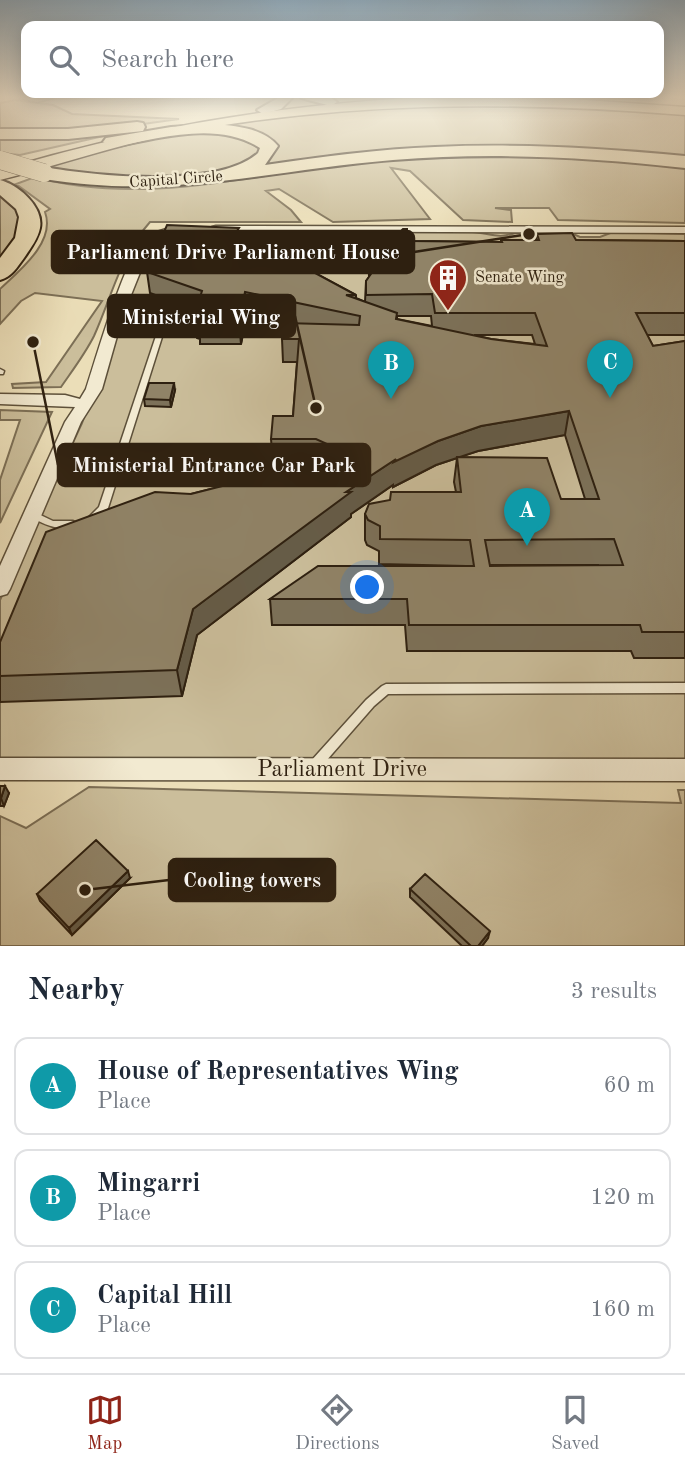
<!DOCTYPE html>
<style>
body{margin:0;font-family:"Old Standard TT",serif;background:#f6f6f7;color:#1f2937}
.you{position:absolute;left:368px;top:588px;width:24px;height:24px;margin:-18px;border:5px solid #fff;border-radius:50%;background:#1a73e8;box-shadow:0 0 0 10px #1a73e833}
.badge{display:grid;place-items:center;width:46px;height:46px;border-radius:50%;background:#8f2418;color:#fff;font-size:23px;font-weight:700}
.pin{position:absolute;translate:-50% -58px;filter:drop-shadow(0 2px 4px #0008)}
.pin::after{content:'';position:absolute;top:37px;width:24px;height:21px;background:inherit;clip-path:polygon(0 0,100% 0,50% 100%)}
.list{margin:0;padding:0;list-style:none}
h2{display:flex;justify-content:space-between;align-items:center;height:91px;margin:0;padding:0 28px;font-size:30px}
h2 small{font-size:23px;font-weight:400;color:#747a83}
.list li{display:grid;grid-template-columns:46px 1fr auto;gap:21px;align-items:center;box-sizing:border-box;height:98px;margin:0 14px 14px;padding:0 14px;border:2px solid #e0e1e3;border-radius:14px}
.list b{display:block;font-size:26px;white-space:nowrap}
.list p{margin:0;font-size:23px;white-space:nowrap;color:#747a83}
.list em{font-size:23px;font-style:normal;color:#747a83}
.icon{flex:none;width:38px;height:38px;fill:none;stroke:currentColor;stroke-width:2;stroke-linecap:round;stroke-linejoin:round}
.map{position:relative;flex:none;width:685px;height:946px;overflow:hidden}
.search{position:absolute;background:#fff;box-shadow:0 4px 18px #0003;left:21px;right:21px;top:21px;height:77px;display:flex;align-items:center;gap:18px;box-sizing:border-box;padding:0 24px;border-radius:14px;color:#747a83;font-size:26px}
.sheet{height:427px;background:#fff}
nav{display:flex;justify-content:space-around;align-items:center;box-sizing:border-box;height:98px;border-top:2px solid #e0e1e3;background:#fff;font-size:19px;color:#747a83}
nav a{display:grid;justify-items:center;gap:4px}
nav .on{color:#8f2418}
.map>svg:first-child{display:block}
</style>
<div class="map">
<svg width="685" height="946" viewBox="0 0 685 946">
<rect width="100%" height="100%" fill="#ebdeb8"/>
<filter id="stains"><feTurbulence type="fractalNoise" baseFrequency=".00286" numOctaves="4"/><feColorMatrix values="0 0 0 0 .2 0 0 0 0 .09 0 0 0 0 .02 0 0 0 .5 -.17"/></filter>
<radialGradient id="worn" r=".72"><stop offset=".6" stop-color="#630" stop-opacity="0"/><stop offset="1" stop-color="#630" stop-opacity=".3"/></radialGradient>
<path fill="#cbbe9b" stroke="#7c6f56" stroke-width="2" d="M16,100l37,5 19,9 107,5 -36,5 -13,6 -110,25 -20,-2v-50z
M451,102l234,11v47l-127,-11 -307,20 23,-17 -58,-29 40,-6z
M202,132l25,2 31,9 1,10c-44,37 -168,27 -221,11l100,-24z
M552,154l133,13v56l-127,-3 -9,-12h-54l16,2 1,12 -49,-2 -53,-49 -19,-3 39,51 -97,3 -54,-33 -13,2 25,19 10,12h-151c-30,34 -38,74 -56,114 -9,18 -22,35 -33,51l-48,1 -1,-4 34,-2 56,-81 -67,-8 -14,8 -21,23v-35c19,-18 56,-47 45,-77l5,-3 -34,-25 19,-7c105,29 215,-2 321,-14 65,-8 131,-8 196,-9z
M0,193c33,30 22,36 0,68z
M325,232l18,7 10,-1 -10,-6h129c17,1 27,7 43,1h56l9,4h20l13,-5 72,2v536l-685,-1v-169l82,-177 64,-180 39,-10z
M0,410l52,2 -52,111v-43l20,-60h-20z
M89,787l592,16 -3,-13h7v156h-685v-130l26,12z"/>
<g fill="none" stroke-linecap="round" stroke-linejoin="round">
<defs>
<path id="lane" d="M331,228h4l30,17 14,2 3,2c-18,5 -35,-9 -51,-19z
M140,307l23,4 5,7 -60,190 -12,12 -3,1 -5,-3 11,-11 63,-189 -3,-4 -19,-3 -24,6 -3,-2 1,-1z
M0,369l4,2 -1,3h-3z
M32,511l21,10h20l5,3c-15,10 -35,0 -49,-8l-2,-2z
M685,683v10l-297,1 -14,12 -55,63 -4,2 -4,-2 -2,-4 2,-4 55,-61 16,-14 4,-2z"/>
<path id="street" d="M20,98h33l-16,4z
M216,226l469,1v6l-473,-2v-4z
M185,227l4,1v4l-26,4 -12,9 -28,70 -21,74 -21,33 -71,167 -3,5 -7,2v-30l65,-144 10,-15 -75,-3v-10l65,1 15,4 6,-10c9,-27 40,-136 59,-150 12,-10 25,-11 40,-12z
M0,758l685,1v22l-685,-1z"/>
<path id="secondary" d="M278,98h14l-11,11 -18,5 -6,-4z
M301,98h30l6,4 -6,4z"/>
<path id="primary" d="M409,98h148l128,9v8c-173,-14 -345,-14 -516,20 -58,11 -112,31 -169,45v-10c138,-41 265,-63 409,-72z"/>
<path id="highway" d="M137,122l6,1 2,4 -2,4 -75,8h-68v-10h68z
M215,124c21,2 48,4 63,22l-13,19c57,-8 113,-16 170,-18 84,-4 167,1 250,9v12c-97,-11 -194,-16 -292,-8 -122,10 -224,40 -349,19l-10,-6 10,-6c51,9 174,22 214,-14l2,-5c-43,-28 -102,-9 -148,-1l-9,-5 3,-4 65,-11z
M0,180c19,5 44,27 40,48 -2,11 -10,21 -16,30 -7,9 -12,19 -24,22v-22l15,-20 4,-21 -3,-8 -16,-14z"/>
</defs>
<use href="#lane" stroke="#5d503a" stroke-width="3"/>
<use href="#street" stroke="#5d503a" stroke-width="3"/>
<use href="#secondary" stroke="#2e2010" stroke-width="4"/>
<use href="#primary" stroke="#2e2010" stroke-width="3"/>
<use href="#highway" stroke="#2e2010" stroke-width="4"/>
<use href="#lane" fill="#f2ead1" fill-rule="evenodd"/>
<use href="#street" fill="#f2ead1" fill-rule="evenodd"/>
<use href="#secondary" fill="#f2ead1" fill-rule="evenodd"/>
<use href="#primary" fill="#ebdeb8" fill-rule="evenodd"/>
<use href="#highway" fill="#ebdeb8" fill-rule="evenodd"/>
<defs>
<path id="highway-bridge" d="M0,160l44,13"/>
</defs>
<use href="#highway-bridge" stroke="#2e2010" stroke-width="19" stroke-linecap="butt"/>
<use href="#highway-bridge" stroke="#ebdeb8" stroke-width="18"/>
</g>
<path fill="#7c7159" stroke="#2e2010" stroke-width="2" fill-rule="evenodd" d="M239,232l117,63v3l9,4 1,-21 3,-4 -1,-36h22v-9l20,9 91,1v-2h35l1,-6 39,6 109,1v94h-38l6,11 32,-5v317h-51l-3,-7h-224l-2,-26h-133l-2,-26 196,-33 -87,-2v-13l-12,-6 -2,-5v-26l91,-22 -2,-10 3,-24 -21,7 -43,22v-2l-42,29v3l-154,118 -15,61 -182,6v-60l191,-148 122,-31h-40l-2,-24 22,-23 4,-54h-14l-1,-23 5,-16 -40,-9 -6,30h-41v-5l-3,-1 -3,-22 2,-6 -46,-17 -3,-21zM397,316h34l1,10 -35,-7zM474,335h58l3,9 -44,-5zM565,435l20,64h-24l-102,-42 19,-6zM490,565h109l-109,1z
M175,390l-4,17 -26,-1 -1,-7z
M0,786l9,7 -5,13h-4z
M130,878l-58,57 -32,-34 -3,-7z
M410,889l78,49 -6,8h-20l-52,-49z"/>
<path fill="#655c48" stroke="#2e2010" stroke-width="2" d="M245,292l2,22 -6,30 -2,-22z
M174,383l1,7 -4,17 -1,-7z
M569,411l-4,24 -87,16 -42,14 -43,22v-2l-42,29v3l-154,118 -15,61 -5,-26 16,-61 153,-117 50,-33 42,-18 43,-15z
M5,786l4,7 -5,13 -3,-8z
M128,871l2,7 -58,57 -3,-7z
M490,931l-2,7 -6,8h-4z"/>
<path fill="#908367" stroke="#2e2010" stroke-width="2" fill-rule="evenodd" d="M167,225l72,3 -2,3 119,64h-10l51,18 -1,6 95,20 56,7 -12,-33h-100l-3,-19 -66,1v-14l14,-20h-11l-1,-20h31l-9,-9 19,1 1,8 92,1 -1,-2h38l-2,-6 35,-1 4,7 109,1v72h-49l17,33 32,-5v291h-43l-2,-7h-231l-2,-26h-137l48,-33h156l-4,-26 -90,-1v-13l-12,-6 -3,-6 4,-10 21,-4 1,-8h70l-4,-35 90,1 14,41h38l-30,-88 -88,15 -43,15 -44,21 2,-3 -50,33h5l-158,117 -16,61 -177,6v-34l46,-110 109,-40 36,2 158,-40 -33,-15h-45l2,-23h20l6,-77h-17l2,-16 75,2 1,-9 -115,-24 -6,30 -41,-1v-5h-4l8,-25 -55,-19zM614,539l9,26 -133,1 -5,-26z
M403,229h4v4l-7,-1z
M149,383h25l-4,17 -26,-1z
M0,786h5l-4,12h-1z
M96,840l32,31 -59,57 -32,-34z
M425,874l65,57 -12,15h-7l-61,-57z"/>
<linearGradient id="sky" x2="0" y2="1"><stop stop-color="#8fabbe"/><stop offset="0.42" stop-color="#f6f0df"/><stop offset="1" stop-color="#f6f0df" stop-opacity="0"/></linearGradient>
<rect width="685" height="231" fill="url(#sky)"/>
<defs>
<symbol id="building-pin" viewBox="-11 -11 22 30"><path d="M0 17L-7.5 6A9.5 9.5 0 1 1 7.5 6Z" fill="#8f2418" stroke="#f2ead1"/><path d="M-4-6H4V6H1V3H-1V6H-4ZM-2.5-4.3h1.7v1.8h-1.7ZM.8-4.3h1.7v1.8H.8ZM-2.5-1h1.7V.8h-1.7ZM.8-1h1.7V.8H.8Z" fill="#fff"/></symbol>
</defs>
<g fill-rule="evenodd">
<use href="#building-pin" x="426" y="256" width="44" height="60"/>
</g>
<g text-anchor="middle" dominant-baseline="central" stroke-width="5" stroke-linejoin="round" paint-order="stroke">
<g font-size="16" fill="#2e2010" stroke="#f2ead1">
<text transform="translate(176 180) rotate(-4)">Capital Circle</text>
</g>
<g font-size="16" fill="#2e2010" stroke="#f2ead1" text-anchor="start">
<text x="475" y="278">Senate Wing</text>
</g>
<g font-size="23" fill="#2e2010" stroke="#f2ead1">
<text x="342" y="769">Parliament Drive</text>
</g>
</g>
<path fill="none" stroke="#2e2010" stroke-width="2.5" d="M529 234L414 252M316 408L295 316M33 342L58 465M85 890L169 880"/>
<g fill="#2e2010" stroke="#f2ead1" stroke-width="2.5">
<circle cx="529" cy="234" r="7"/>
<circle cx="316" cy="408" r="7"/>
<circle cx="33" cy="342" r="7"/>
<circle cx="85" cy="890" r="7"/>
</g>
<g fill="#2e2010" stroke="#2e2010" stroke-width="2.5">
<rect x="52" y="231" width="362" height="42" rx="7"/>
<rect x="108" y="295" width="187" height="42" rx="7"/>
<rect x="58" y="444" width="312" height="42" rx="7"/>
<rect x="169" y="859" width="166" height="42" rx="7"/>
</g>
<g font-size="21" text-anchor="middle" font-weight="bold" fill="#fff">
<text x="233" y="259">Parliament Drive Parliament House</text>
<text x="201" y="324">Ministerial Wing</text>
<text x="214" y="472">Ministerial Entrance Car Park</text>
<text x="252" y="887">Cooling towers</text>
</g>
<rect width="100%" height="100%" filter="url(#stains)"/>
<rect width="100%" height="100%" fill="url(#worn)"/>
</svg>
<div class="you"></div>
<div class="pin badge" style="left:527px;top:546px;background:#0f9aa8">A</div>
<div class="pin badge" style="left:391px;top:399px;background:#0f9aa8">B</div>
<div class="pin badge" style="left:610px;top:398px;background:#0f9aa8">C</div>
<div class="search"><svg class="icon" aria-label="search" viewBox="0 0 24 24"><circle cx="10" cy="10" r="6"/><path d="M15 15l6 6"/></svg>Search here</div>
</div>
<section class="sheet">
<h2>Nearby<small>3 results</small></h2>
<ul class="list">
<li><span class="badge" style="background:#0f9aa8">A</span><div><b>House of Representatives Wing</b><p>Place</p></div><em>60 m</em></li>
<li><span class="badge" style="background:#0f9aa8">B</span><div><b>Mingarri</b><p>Place</p></div><em>120 m</em></li>
<li><span class="badge" style="background:#0f9aa8">C</span><div><b>Capital Hill</b><p>Place</p></div><em>160 m</em></li>
</ul>
</section>
<nav>
<a class="on"><svg class="icon" aria-label="map" viewBox="0 0 24 24"><path d="M3 6l6-2 6 2 6-2v14l-6 2-6-2-6 2zM9 4v14M15 6v14"/></svg>Map</a>
<a><svg class="icon" aria-label="directions" viewBox="0 0 24 24"><path d="M12 3l9 9-9 9-9-9zM9 14v-3h6M13 9l2 2-2 2"/></svg>Directions</a>
<a><svg class="icon" aria-label="saved" viewBox="0 0 24 24"><path d="M7 4h10v16l-5-4-5 4z"/></svg>Saved</a>
</nav>
